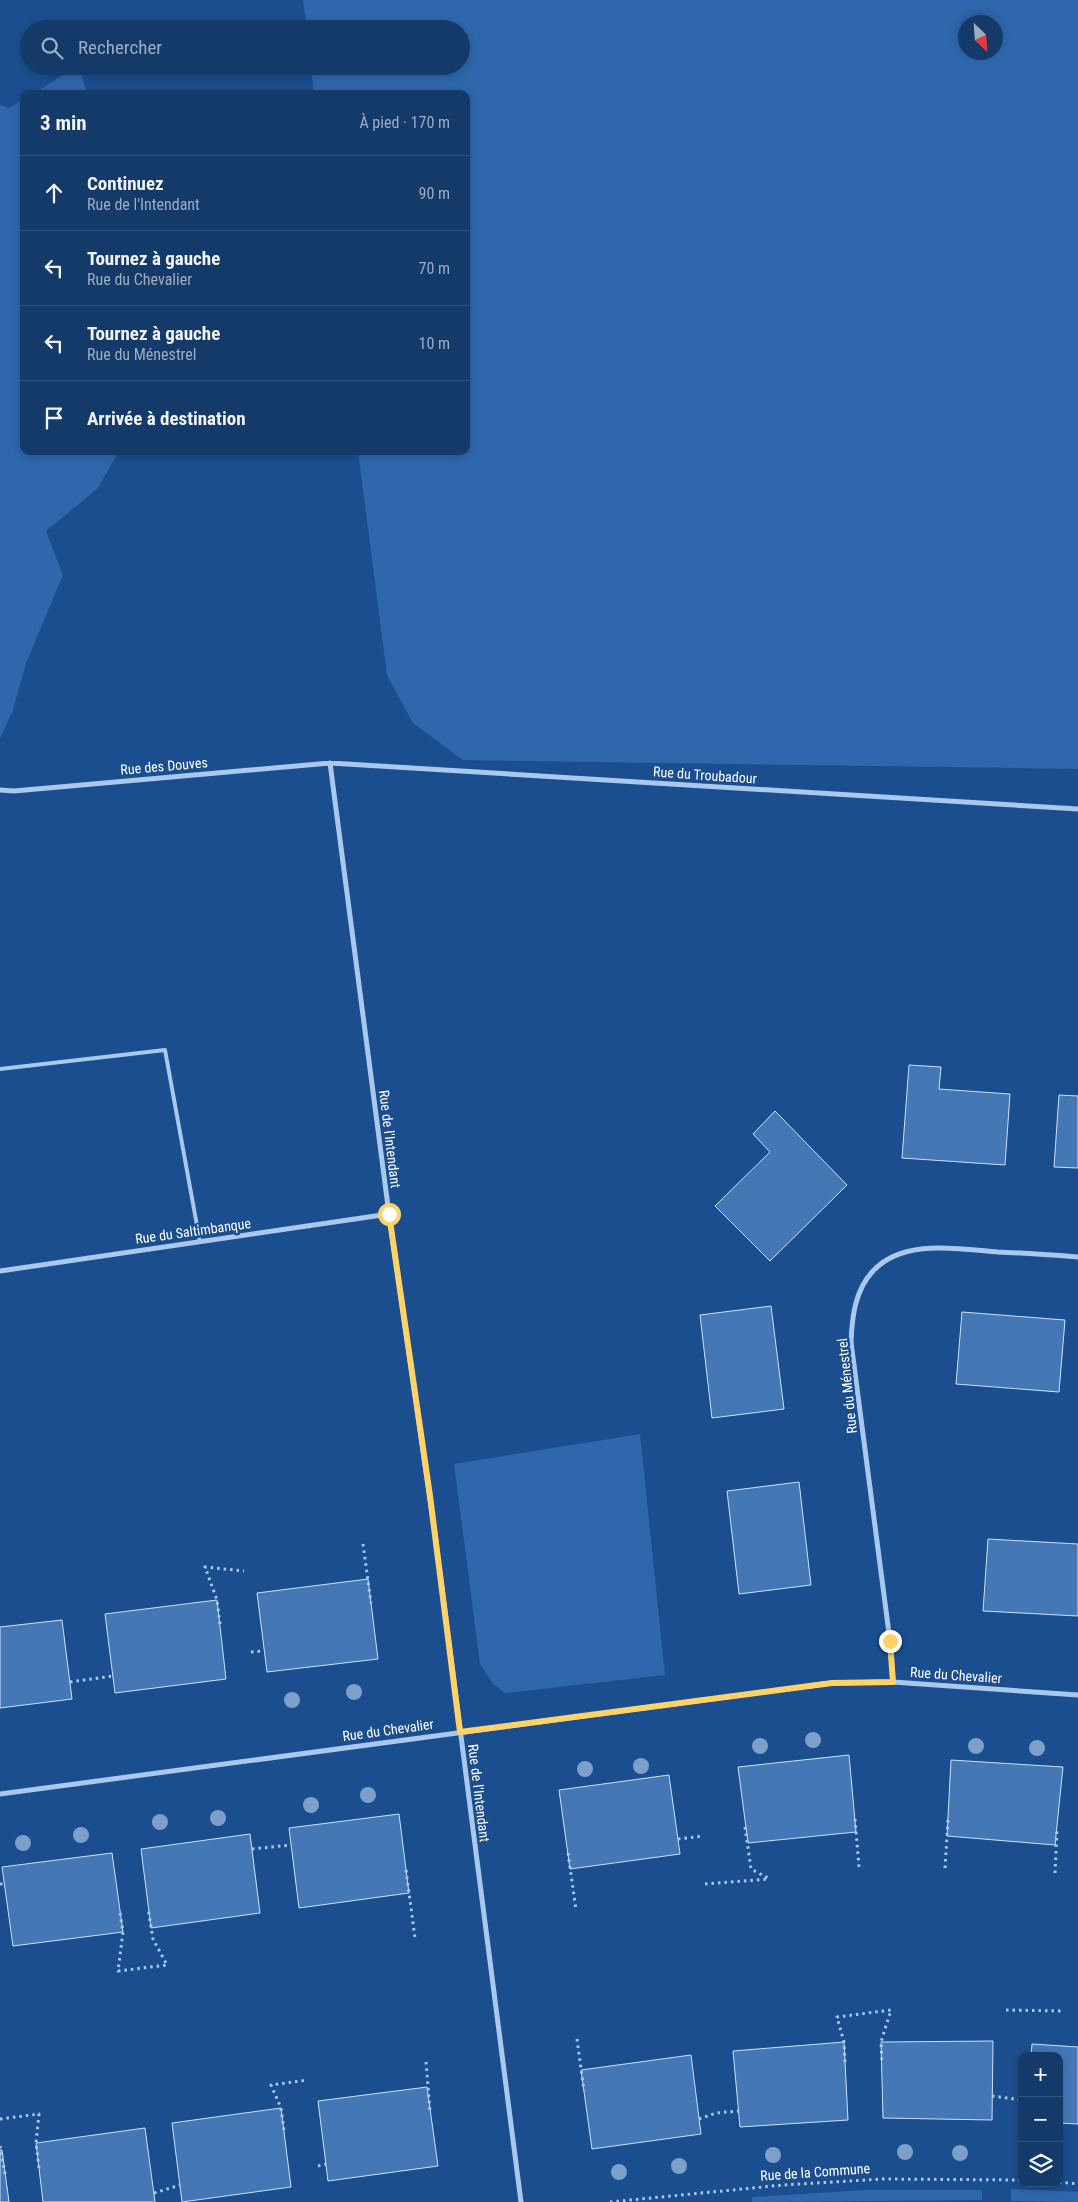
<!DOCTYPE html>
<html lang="fr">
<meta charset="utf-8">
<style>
body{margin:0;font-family:"Roboto Condensed",sans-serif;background:#1d4170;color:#f1f3f6}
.controls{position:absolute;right:15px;bottom:15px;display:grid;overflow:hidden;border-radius:10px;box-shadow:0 2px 8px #0003}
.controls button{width:45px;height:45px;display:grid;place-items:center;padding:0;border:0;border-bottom:1px solid #33547e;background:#143a6a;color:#f1f3f6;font:25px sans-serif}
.compass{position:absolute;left:958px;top:15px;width:45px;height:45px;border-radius:50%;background:#143a6a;box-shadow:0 2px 8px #0003;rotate:155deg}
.stop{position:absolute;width:15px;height:15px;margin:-11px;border:4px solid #fed266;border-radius:50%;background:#fff}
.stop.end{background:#fed266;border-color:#fff;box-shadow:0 1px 5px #0008}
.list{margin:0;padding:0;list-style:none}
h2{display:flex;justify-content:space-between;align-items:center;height:65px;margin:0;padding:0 20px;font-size:21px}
h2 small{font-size:16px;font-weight:400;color:#9dadc1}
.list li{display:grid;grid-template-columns:32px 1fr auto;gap:15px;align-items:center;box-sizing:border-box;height:75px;padding:0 20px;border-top:1px solid #33547e}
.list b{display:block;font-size:19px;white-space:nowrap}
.list p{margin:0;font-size:16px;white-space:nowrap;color:#9dadc1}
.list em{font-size:16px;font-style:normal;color:#9dadc1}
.icon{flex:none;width:28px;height:28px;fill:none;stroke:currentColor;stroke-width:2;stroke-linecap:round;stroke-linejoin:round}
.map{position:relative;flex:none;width:1078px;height:2202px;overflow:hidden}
.search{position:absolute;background:#143a6a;box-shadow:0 2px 8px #0003;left:20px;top:20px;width:450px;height:55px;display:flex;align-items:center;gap:12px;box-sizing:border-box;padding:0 18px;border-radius:28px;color:#9dadc1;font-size:19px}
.panel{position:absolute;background:#143a6a;box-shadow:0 2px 8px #0003;left:20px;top:90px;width:450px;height:365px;border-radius:10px}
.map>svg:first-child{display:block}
</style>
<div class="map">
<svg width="1078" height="2202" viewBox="0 0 1078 2202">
<rect width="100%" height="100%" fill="#1b4e8e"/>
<path fill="#2e67ac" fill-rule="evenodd" d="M303,0h775v769l-615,-9 -50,-37 -26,-48 -29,-224h108v-357h-152l-3,-28h150v-37h-154zM966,22h30v30h-30z
M77,66h2l8,28h-54z
M24,99v352h95l-21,37 -52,43 17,44 -37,88 -13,47 -13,28v-633l9,3z
M640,1434l25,241 -160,18 -12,-9 -13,-20 -26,-200z
M1011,2189l67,3v10l-67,-1z
M865,2190h117v10l-230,2v-5z"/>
<path fill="#4477b6" stroke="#cee2fa" d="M909,1065l32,2 -2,22 71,5 -5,71 -103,-7z
M1059,1095l19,1v72l-24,-1z
M775,1111l72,74 -77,76 -55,-55 55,-54 -17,-18z
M771,1306l13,103 -72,9 -12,-103z
M962,1312l103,8 -6,72 -103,-8z
M799,1482l12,103 -72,9 -12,-103z
M988,1539l90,5v72l-95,-5z
M368,1579l10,80 -111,13 -10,-79z
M217,1600l9,79 -111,14 -10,-79z
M62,1620l10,79 -72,9v-81z
M849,1755l7,77 -108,11 -10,-76z
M951,1760l112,7 -8,78 -108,-9z
M669,1775l11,79 -110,15 -11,-79z
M399,1814l10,79 -110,15 -10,-80z
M250,1834l10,79 -109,15 -10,-79z
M112,1853l11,79 -110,14 -11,-79z
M993,2041l-1,79 -109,-2 -2,-76z
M844,2042l4,78 -108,7 -7,-76z
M1032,2044l46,3v77l-19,-1v-67h-28z
M691,2055l10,79 -109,15 -11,-79z
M427,2087l11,79 -110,15 -10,-80z
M281,2108l10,79 -109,15 -10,-79z
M145,2128l10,74h-112l-7,-59z
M0,2150h2l7,52h-9z"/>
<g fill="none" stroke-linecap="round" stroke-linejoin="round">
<path stroke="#a9c8ee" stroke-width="3" stroke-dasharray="2.5 4" stroke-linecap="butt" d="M363,1544l8,59
M220,1624l-3,-24 -12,-33 39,4
M251,1652l13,-1
M70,1682l43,-6
M855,1819l4,48
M745,1827l6,42 17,9
M678,1839l25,-3
M252,1849l39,-4
M568,1853l8,57
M945,1868l3,-48
M406,1870l9,68
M1055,1873l2,-43
M0,1884h5
M705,1884l64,-5
M120,1913l3,19 -5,39 49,-6 -14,-26 -5,-31
M1006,2010l56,1
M577,2039l7,52
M426,2062l4,49
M845,2062l-1,-20 -7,-25 54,-7 -10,32 1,22
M992,2096l30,4
M0,2119l39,-5 -3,29 3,25
M699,2119l17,-6 23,-2
M284,2130l-3,-22 -10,-23 37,-5
M0,2146l5,28
M318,2166l8,-2
M1059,2182l19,2
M154,2193l26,-8
M610,2202l173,-17 100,-6 139,1"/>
<path stroke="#a9c8ee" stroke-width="4" d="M0,1069l165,-19 35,192"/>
<path stroke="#a9c8ee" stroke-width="5" d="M330,763l59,451 46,320 86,668
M0,790l14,1 316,-28 748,46
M0,1271l389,-57
M893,1682l-3,-41 -39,-299c1,-25 4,-52 22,-71 30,-33 86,-22 125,-19 26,1 53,3 80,5
M0,1794l832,-111 61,-1 185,13"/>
</g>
<g fill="#7d9fc9">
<circle cx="354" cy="1692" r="8"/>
<circle cx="292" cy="1700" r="8"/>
<circle cx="813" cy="1740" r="8"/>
<circle cx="760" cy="1746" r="8"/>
<circle cx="976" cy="1746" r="8"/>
<circle cx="1037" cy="1748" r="8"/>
<circle cx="641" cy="1766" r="8"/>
<circle cx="585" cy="1769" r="8"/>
<circle cx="368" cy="1795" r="8"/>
<circle cx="311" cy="1805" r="8"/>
<circle cx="218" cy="1818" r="8"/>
<circle cx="160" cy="1822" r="8"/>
<circle cx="81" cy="1835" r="8"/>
<circle cx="23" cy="1843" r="8"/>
<circle cx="905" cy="2152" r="8"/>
<circle cx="960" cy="2153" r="8"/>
<circle cx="773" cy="2155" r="8"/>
<circle cx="679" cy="2166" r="8"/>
<circle cx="619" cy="2172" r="8"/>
</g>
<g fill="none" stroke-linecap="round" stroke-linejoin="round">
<path stroke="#fed266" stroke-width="6" d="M389,1214l41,282 30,236 372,-49 61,-1 -3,-41"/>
</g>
<g text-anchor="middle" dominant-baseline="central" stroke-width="5" stroke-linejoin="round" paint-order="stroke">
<g font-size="14" fill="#fff" stroke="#1b4e8e">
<text transform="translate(164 766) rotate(-5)">Rue des Douves</text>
<text transform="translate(705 775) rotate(4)">Rue du Troubadour</text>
<text transform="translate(390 1139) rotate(83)">Rue de l'Intendant</text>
<text transform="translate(193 1231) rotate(-8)">Rue du Saltimbanque</text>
<text transform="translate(847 1386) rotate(-96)">Rue du Ménestrel</text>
<text transform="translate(956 1675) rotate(4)">Rue du Chevalier</text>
<text transform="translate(388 1730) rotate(-8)">Rue du Chevalier</text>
<text transform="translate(479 1793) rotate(83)">Rue de l'Intendant</text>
<text transform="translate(815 2172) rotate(-4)">Rue de la Commune</text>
</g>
</g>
</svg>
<div class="controls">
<button>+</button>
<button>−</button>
<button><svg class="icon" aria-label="layers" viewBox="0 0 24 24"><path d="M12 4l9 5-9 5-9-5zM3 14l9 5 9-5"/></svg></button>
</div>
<svg class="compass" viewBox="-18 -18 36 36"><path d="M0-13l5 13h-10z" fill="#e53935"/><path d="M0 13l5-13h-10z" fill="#9dadc1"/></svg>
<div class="stop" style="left:389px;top:1214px"></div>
<div class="stop end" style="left:890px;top:1641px"></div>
<div class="search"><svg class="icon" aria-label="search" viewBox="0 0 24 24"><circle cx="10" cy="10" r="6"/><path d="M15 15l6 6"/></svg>Rechercher</div>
<section class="panel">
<h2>3 min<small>À pied · 170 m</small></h2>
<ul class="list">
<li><svg class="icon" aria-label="ahead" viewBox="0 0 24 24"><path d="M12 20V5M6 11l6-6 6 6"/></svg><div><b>Continuez</b><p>Rue de l'Intendant</p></div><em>90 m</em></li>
<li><svg class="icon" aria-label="left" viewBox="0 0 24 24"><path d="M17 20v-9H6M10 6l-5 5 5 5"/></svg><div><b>Tournez à gauche</b><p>Rue du Chevalier</p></div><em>70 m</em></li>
<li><svg class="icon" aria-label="left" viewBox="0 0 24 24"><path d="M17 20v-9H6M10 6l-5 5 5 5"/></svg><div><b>Tournez à gauche</b><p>Rue du Ménestrel</p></div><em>10 m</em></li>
<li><svg class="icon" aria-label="arrive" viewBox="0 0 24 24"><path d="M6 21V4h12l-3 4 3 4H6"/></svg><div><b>Arrivée à destination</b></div></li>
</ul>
</section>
</div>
